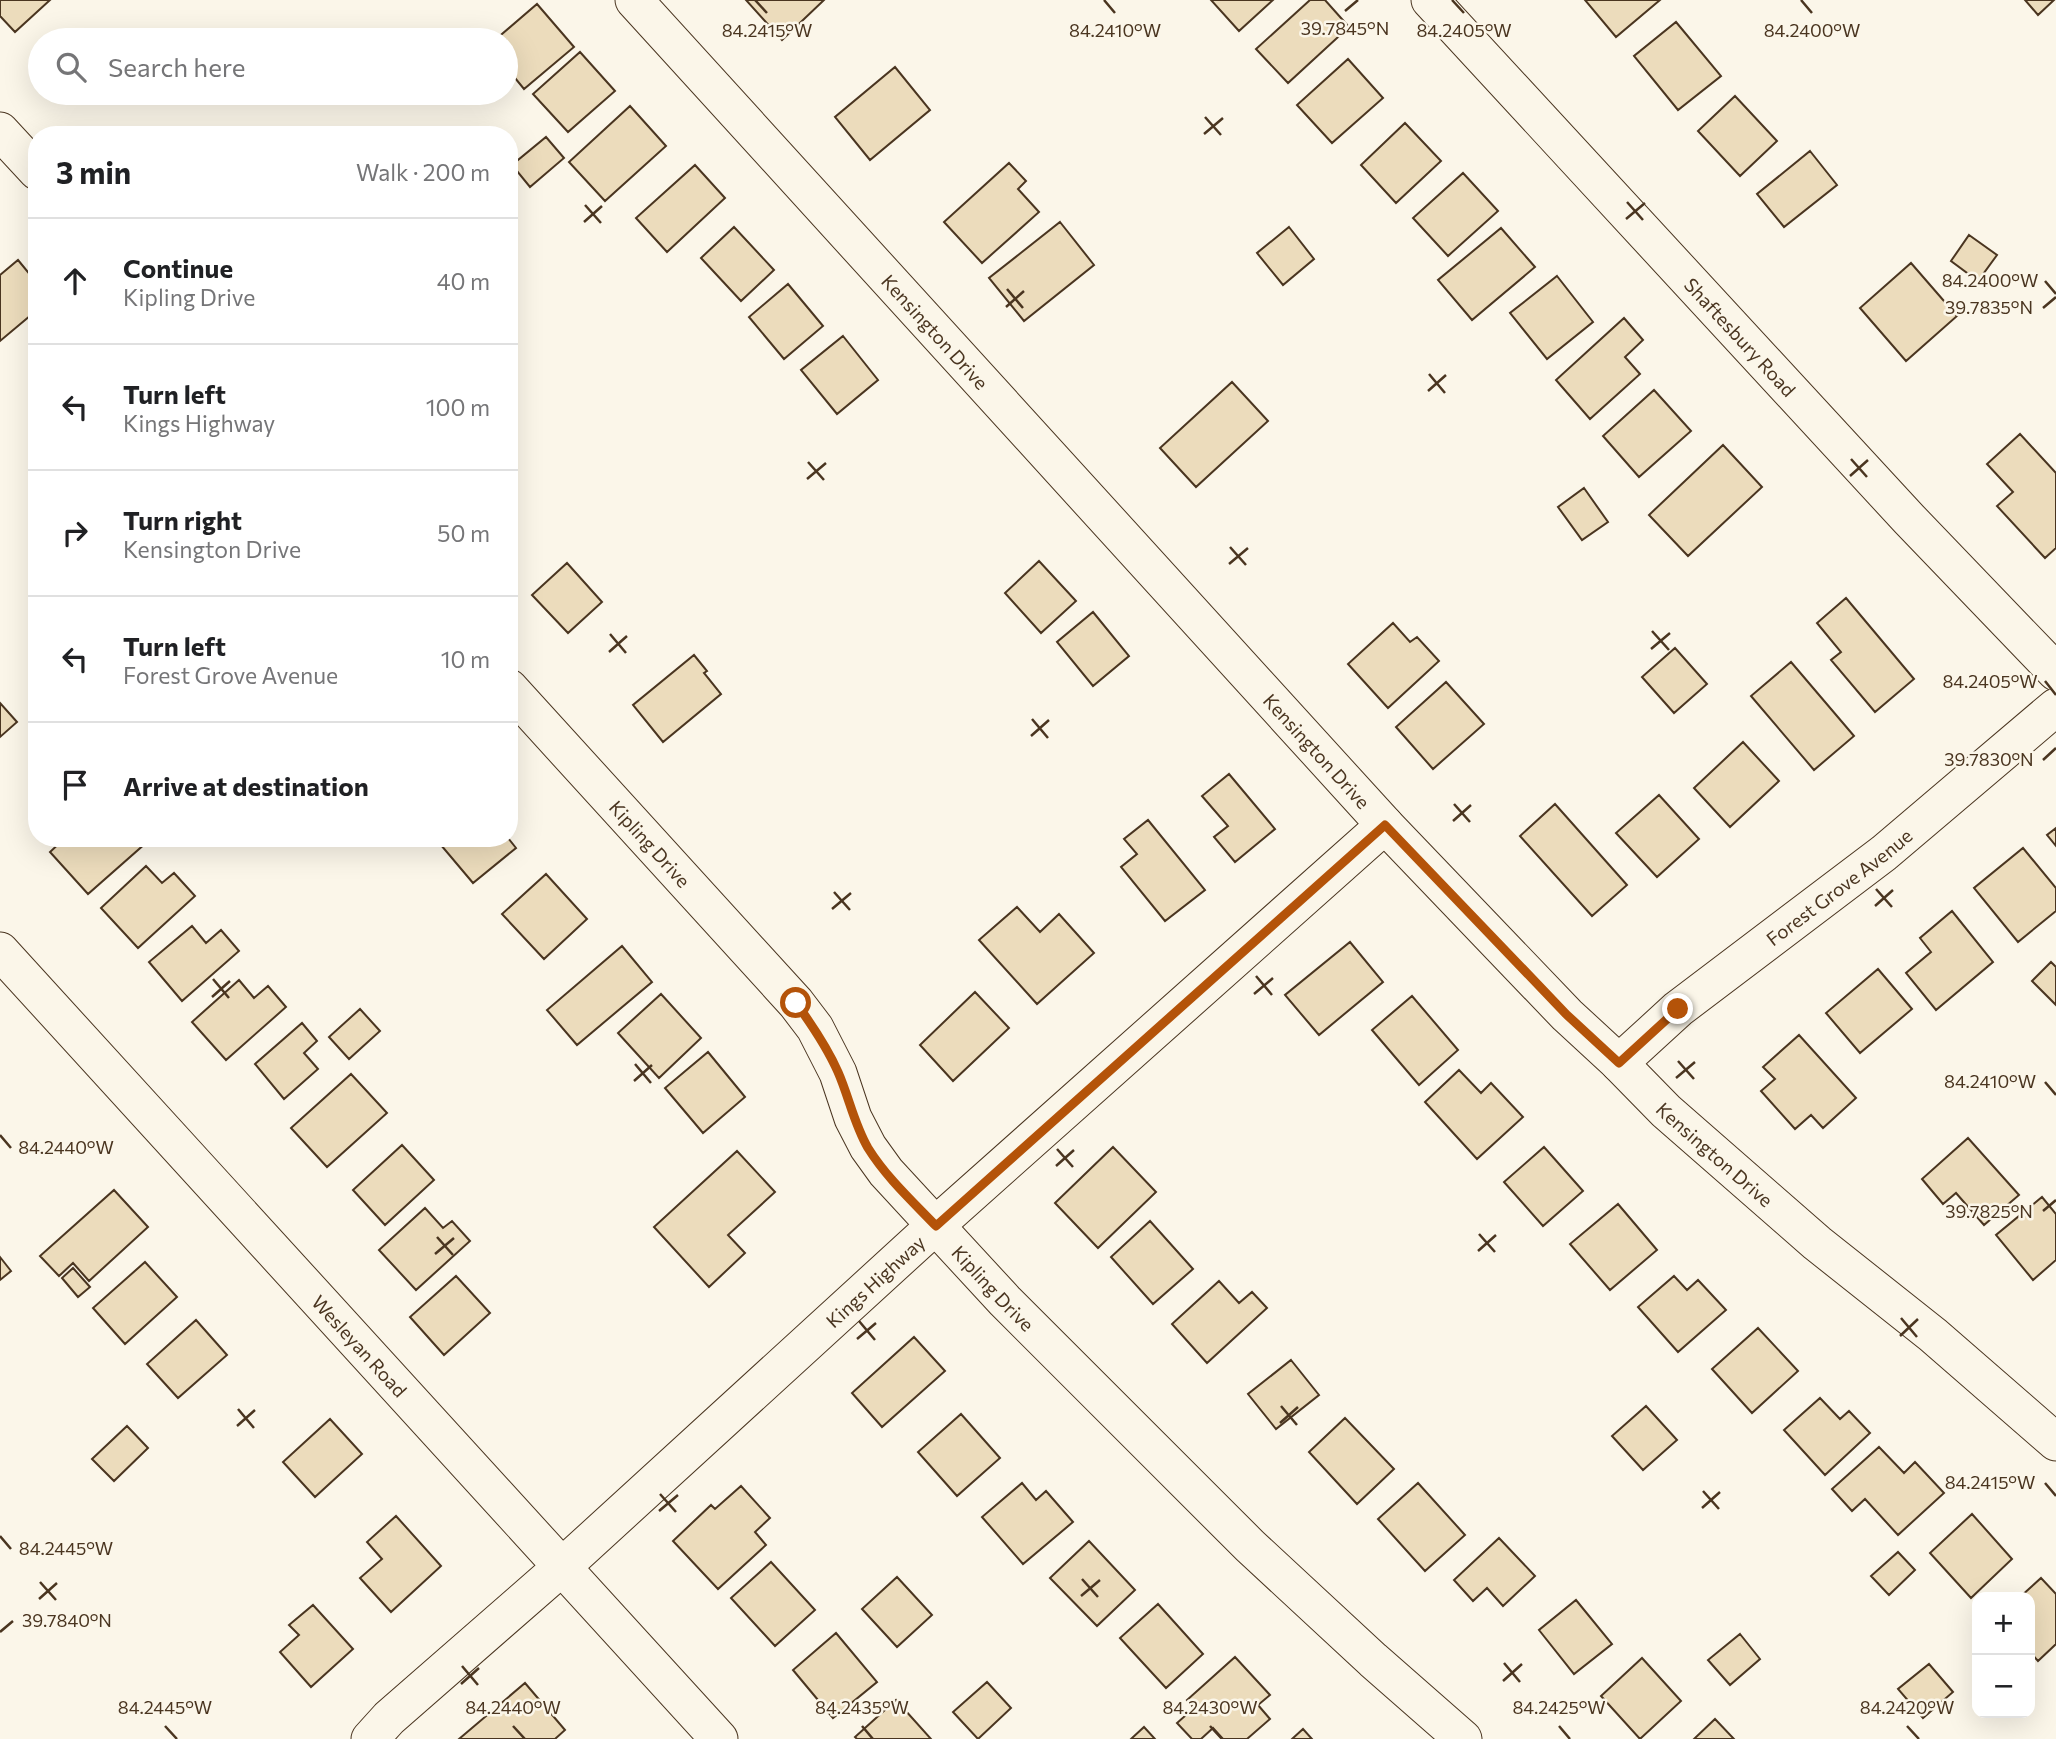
<!DOCTYPE html>
<meta charset="utf-8">
<style>
body{margin:0;font-family:Commissioner,sans-serif;background:#f6f6f6;color:#202124}
.controls{position:absolute;right:21px;bottom:21px;display:grid;overflow:hidden;border-radius:14px;box-shadow:0 7px 28px #0002}
.controls button{width:63px;height:63px;display:grid;place-items:center;padding:0;border:0;border-bottom:2px solid #e0e0e0;background:#fff;color:#202124;font:35px sans-serif}
.stop{position:absolute;width:21px;height:21px;margin:-16px;border:5px solid #b45309;border-radius:50%;background:#fff}
.stop.end{background:#b45309;border-color:#fff;box-shadow:0 2px 7px #0008}
.list{margin:0;padding:0;list-style:none}
h2{display:flex;justify-content:space-between;align-items:center;height:91px;margin:0;padding:0 28px;font-size:30px}
h2 small{font-size:23px;font-weight:400;color:#757577}
.list li{display:grid;grid-template-columns:46px 1fr auto;gap:21px;align-items:center;box-sizing:border-box;height:126px;padding:0 28px;border-top:2px solid #e0e0e0}
.list b{display:block;font-size:26px;white-space:nowrap}
.list p{margin:0;font-size:23px;white-space:nowrap;color:#757577}
.list em{font-size:23px;font-style:normal;color:#757577}
.icon{flex:none;width:38px;height:38px;fill:none;stroke:currentColor;stroke-width:2;stroke-linecap:round;stroke-linejoin:round}
.map{position:relative;flex:none;width:2056px;height:1739px;overflow:hidden}
.search{position:absolute;background:#fff;box-shadow:0 7px 28px #0002;left:28px;top:28px;width:490px;height:77px;display:flex;align-items:center;gap:18px;box-sizing:border-box;padding:0 24px;border-radius:38px;color:#757577;font-size:26px}
.panel{position:absolute;background:#fff;box-shadow:0 7px 28px #0002;left:28px;top:126px;width:490px;height:721px;border-radius:28px}
.map>svg:first-child{display:block}
</style>
<div class="map">
<svg width="2056" height="1739" viewBox="0 0 2056 1739">
<rect width="100%" height="100%" fill="#fbf6e9"/>
<path fill="#ecdcbc" stroke="#4a3520" stroke-width="2" d="M0,0h50l-35,32 -15,-16z
M746,0h78l-42,40z
M1211,0h62l-34,31z
M1310,0h15l24,27 -61,56 -32,-34z
M1585,0h75l-44,37z
M2025,0h29l-16,15z
M537,4l37,43 -50,42 -18,-22v-27h-11z
M1676,22l45,54 -43,34 -44,-54z
M580,52l35,39 -47,41 -35,-38z
M1348,59l35,39 -51,45 -35,-38z
M895,67l35,43 -60,50 -35,-43z
M1735,96l42,45 -37,35 -42,-45z
M630,106l36,40 -61,55 -36,-39z
M1405,123l36,38 -45,42 -35,-38z
M546,137l18,21 -34,29 -18,-22z
M1810,151l27,34 -53,42 -27,-33z
M1009,163l17,18 -8,8 21,23 -57,51 -38,-41z
M695,165l30,33 -58,54 -31,-34z
M1463,173l35,38 -50,45 -35,-38z
M1060,222l34,43 -70,56 -35,-43z
M734,227l40,43 -33,31 -40,-43z
M1289,227l25,32 -31,26 -26,-32z
M1501,228l34,39 -63,53 -34,-40z
M1969,235l28,20 -19,26 -27,-20z
M18,260l19,23v27l-37,31v-66z
M1911,263l46,53 -51,45 -46,-53z
M1557,276l36,46 -46,37 -37,-46z
M788,284l35,42 -39,33 -35,-42z
M1624,318l19,22 -18,17 15,17 -50,45 -34,-39z
M843,336l35,44 -41,34 -36,-44z
M1232,382l36,39 -72,66 -36,-39z
M1654,390l37,41 -52,46 -36,-41z
M2020,434l36,39v75l-11,10 -48,-52 16,-14 -26,-28z
M1723,445l39,42 -74,69 -39,-41z
M1584,488l24,34 -26,18 -24,-33z
M1039,561l37,40 -35,32 -36,-40z
M567,563l35,39 -34,31 -36,-38z
M1846,598l68,81 -39,33 -44,-52 10,-8 -24,-29z
M1093,612l36,44 -36,30 -36,-44z
M1393,623l17,19 7,-5 22,24 -51,47 -40,-44z
M1675,648l32,36 -33,29 -32,-36z
M694,655l13,16 -3,2 17,21 -58,48 -30,-37z
M1791,662l63,74 -40,34 -63,-74z
M1446,682l38,42 -51,45 -37,-42z
M0,703l17,19 -17,15z
M1743,742l36,39 -49,46 -36,-39z
M1229,774l46,55 -40,33 -21,-25 14,-11 -26,-30z
M1659,795l40,44 -42,38 -41,-44z
M1555,804l72,81 -35,31 -72,-80z
M1148,820l57,70 -40,31 -44,-54 16,-13 -13,-15z
M2056,828v18l-9,-11z
M65,838h79l3,4 -59,52 -38,-42z
M435,838h73l8,10 -43,35z
M2023,848l33,40v23l-38,31 -44,-54z
M146,866l16,17 12,-10 21,23 -57,52 -37,-40z
M546,874l41,45 -43,40 -42,-45z
M1017,907l23,25 19,-18 35,39 -57,51 -58,-64z
M1952,911l41,51 -57,48 -30,-37 25,-21 -11,-14z
M192,926l14,17 15,-13 18,21 -57,50 -33,-39z
M1350,942l33,40 -64,53 -34,-40z
M622,946l30,36 -75,63 -30,-35z
M2051,962l5,5v38l-24,-24z
M1878,969l34,40 -52,44 -34,-40z
M239,980l15,18 14,-12 18,21 -60,53 -34,-38z
M975,992l34,36 -56,53 -33,-36z
M661,994l40,44 -42,40 -41,-45z
M1412,996l46,54 -39,35 -47,-55z
M360,1009l20,22 -31,28 -20,-22z
M302,1023l15,18 -13,12 14,16 -34,30 -29,-35z
M1799,1035l57,63 -33,30 -12,-13 -16,14 -34,-38 14,-12 -12,-12z
M708,1052l37,45 -42,36 -38,-45z
M1459,1070l22,23 10,-10 32,34 -46,42 -52,-57z
M351,1074l36,39 -60,54 -36,-39z
M1968,1138l51,57 -35,30 -28,-32 -13,11 -21,-25z
M402,1145l32,35 -49,45 -32,-35z
M1113,1147l43,45 -58,56 -43,-45z
M1544,1147l39,44 -40,35 -39,-44z
M737,1151l38,41 -47,43 17,18 -36,34 -55,-60z
M114,1190l34,37 -59,54 -16,-18 -14,13 -19,-20z
M2042,1197l14,17v46l-23,20 -37,-45z
M1618,1204l39,46 -47,40 -40,-46z
M425,1208l18,20 9,-7 18,20 -54,49 -37,-40z
M1150,1221l43,48 -40,35 -42,-47z
M0,1257l11,14 -11,9z
M145,1262l32,35 -52,47 -32,-36z
M73,1268l17,19 -12,10 -16,-19z
M456,1276l34,37 -46,42 -34,-38z
M1674,1276l13,14 11,-10 28,30 -48,42 -40,-45z
M1219,1281l20,22 13,-11 15,16 -60,55 -35,-39z
M196,1320l31,35 -49,43 -31,-34z
M1758,1328l40,43 -46,42 -40,-44z
M914,1337l31,34 -63,56 -30,-34z
M1291,1360l28,35 -43,34 -28,-35z
M1820,1398l20,21 9,-8 21,22 -45,42 -41,-45z
M1646,1406l31,34 -34,30 -31,-34z
M961,1414l39,44 -43,38 -39,-44z
M1345,1418l49,51 -37,35 -48,-52z
M330,1419l32,35 -47,43 -32,-35z
M127,1426l21,22 -34,33 -22,-22z
M1879,1447l25,26 11,-11 29,31 -46,42 -33,-36 -13,12 -20,-22z
M1022,1483l14,17 10,-9 27,31 -50,42 -41,-47z
M1418,1483l47,52 -40,36 -47,-52z
M741,1486l29,32 -15,14 11,13 -48,44 -45,-48 38,-36 4,4z
M1972,1514l40,45 -41,39 -41,-45z
M396,1516l45,50 -50,46 -31,-34 22,-19 -15,-17z
M1499,1538l36,38 -32,30 -16,-18 -14,13 -19,-21z
M1089,1541l46,49 -38,36 -47,-48z
M1898,1552l17,18 -26,25 -18,-19z
M771,1562l44,48 -40,36 -44,-48z
M897,1577l35,38 -35,32 -35,-38z
M2041,1578l15,16v50l-18,17 -8,-9v-55h-10z
M1576,1600l36,44 -38,30 -35,-44z
M1158,1604l45,50 -37,34 -46,-50z
M313,1605l40,44 -42,38 -31,-35 19,-17 -10,-10z
M836,1633l41,49 -44,36 -40,-48z
M1740,1634l20,25 -30,26 -22,-25z
M1235,1657l35,38 -12,10 12,14 -23,20h-24l-10,-11 -12,11h-9l-15,-16 17,-15 -7,-8z
M1642,1658l39,43 -41,38 -39,-43z
M1929,1664l24,28 -30,26 -25,-29z
M987,1682l24,26 -33,31 -25,-27z
M525,1683l40,47 -10,9h-96z
M896,1700l35,39h-74l-2,-2z
M1715,1719l19,20h-40z
M1144,1727l11,12h-24z
M1303,1729l9,10h-20z"/>
<g fill="none" stroke-linecap="round" stroke-linejoin="round">
<defs>
<g id="minor">
<path id="s1" d="M634,0l751,825 182,190 52,48 47,48 151,132 116,92 123,107"/>
<path id="s2" d="M1430,0l479,519 147,153"/>
<path d="M0,131l37,40"/>
<path id="s3" d="M509,688l287,315 19,25 23,45 15,45 15,29 18,25 119,129 245,245 123,114 90,79"/>
<path id="s4" d="M0,951l719,788"/>
<path id="s5" d="M1619,1063l59,-54 206,-156 172,-146"/>
<path id="s6" d="M370,1739l19,-21 174,-152 373,-341 449,-400"/>
</g>
</defs>
<use href="#minor" stroke="#4a3520" stroke-width="39"/>
<use href="#minor" stroke="#fbf6e9" stroke-width="37"/>
</g>
<g fill="none" stroke-linecap="round" stroke-linejoin="round">
<path stroke="#b45309" stroke-width="9" d="M796,1003c16,22 31,44 42,69 11,25 16,52 30,76 18,29 44,53 68,78l449,-401 182,190 52,48 59,-54"/>
</g>
<path fill="none" stroke="#4a3520" stroke-width="2.5" d="M755,0l12,13M1104,0l11,13M1452,0l12,13M1801,0l11,13M1345,11l13,-11M1205,117l16,18M1204,134l19,-16M1627,202l16,18M585,205l16,18M1626,219l19,-16M584,222l18,-16M2045,281l11,13M1007,289l16,19M1006,307l18,-16M2043,308l13,-11M1429,374l16,19M1428,391l18,-16M1851,459l16,18M808,462l16,18M1850,476l18,-16M807,479l19,-16M1230,547l16,18M1229,564l19,-16M1652,631l17,19M610,634l16,19M1651,649l19,-16M609,652l18,-16M2045,681l11,14M1032,719l16,19M1031,736l18,-16M2043,760l13,-12M1454,804l16,18M1453,821l18,-16M1876,889l16,18M834,892l16,18M1875,906l18,-16M832,909l19,-16M1256,976l16,19M213,979l16,19M1254,994l19,-16M212,997l18,-16M1678,1061l16,18M635,1064l16,19M1676,1078l19,-16M634,1081l18,-16M2045,1082l11,13M0,1135l11,13M1057,1149l16,18M1056,1166l18,-16M2043,1211l13,-11M1479,1234l16,18M437,1237l16,18M1478,1251l18,-16M435,1254l19,-16M1901,1318l16,19M859,1321l16,19M1900,1336l18,-17M857,1339l19,-16M1281,1406l16,19M238,1409l16,19M1280,1423l18,-16M237,1426l18,-16M2045,1483l11,13M1703,1491l16,18M660,1494l16,18M1702,1508l18,-16M659,1511l19,-16M0,1536l11,13M1082,1579l16,18M40,1582l16,18M1081,1596l19,-16M39,1599l18,-16M0,1632l13,-11M1504,1663l16,19M462,1666l16,19M1503,1681l19,-17M461,1684l18,-16M165,1726l12,13M513,1726l12,13M862,1726l11,13M1210,1726l12,13M1559,1726l11,13M1907,1726l12,13"/>
<g text-anchor="middle" dominant-baseline="central" stroke-width="5" stroke-linejoin="round" paint-order="stroke">
<g font-size="19" fill="#4a3520" stroke="#fbf6e9">
<text stroke="none"><textPath href="#s1" startOffset="448">Kensington Drive</textPath></text>
<text stroke="none"><textPath href="#s2" startOffset="458">Shaftesbury Road</textPath></text>
<text stroke="none"><textPath href="#s1" startOffset="1015">Kensington Drive</textPath></text>
<text stroke="none"><textPath href="#s3" startOffset="210">Kipling Drive</textPath></text>
<text stroke="none"><textPath href="#s5" startOffset="282">Forest Grove Avenue</textPath></text>
<text stroke="none"><textPath href="#s1" startOffset="1582">Kensington Drive</textPath></text>
<text stroke="none"><textPath href="#s6" startOffset="682">Kings Highway</textPath></text>
<text stroke="none"><textPath href="#s3" startOffset="777">Kipling Drive</textPath></text>
<text stroke="none"><textPath href="#s4" startOffset="534">Wesleyan Road</textPath></text>
</g>
</g>
<g font-size="18" text-anchor="middle" fill="#4a3520" stroke="#fbf6e9" stroke-width="5" stroke-linejoin="round" paint-order="stroke">
<text x="1345" y="35">39.7845°N</text>
<text x="767" y="37">84.2415°W</text>
<text x="1115" y="37">84.2410°W</text>
<text x="1464" y="37">84.2405°W</text>
<text x="1812" y="37">84.2400°W</text>
<text x="1990" y="287">84.2400°W</text>
<text x="1989" y="314">39.7835°N</text>
<text x="1990" y="688">84.2405°W</text>
<text x="1989" y="766">39.7830°N</text>
<text x="1990" y="1088">84.2410°W</text>
<text x="66" y="1154">84.2440°W</text>
<text x="1989" y="1218">39.7825°N</text>
<text x="1990" y="1489">84.2415°W</text>
<text x="66" y="1555">84.2445°W</text>
<text x="67" y="1627">39.7840°N</text>
<text x="165" y="1714">84.2445°W</text>
<text x="513" y="1714">84.2440°W</text>
<text x="862" y="1714">84.2435°W</text>
<text x="1210" y="1714">84.2430°W</text>
<text x="1559" y="1714">84.2425°W</text>
<text x="1907" y="1714">84.2420°W</text>
</g>
</svg>
<div class="controls">
<button>+</button>
<button>−</button>
</div>
<div class="stop" style="left:796px;top:1003px"></div>
<div class="stop end" style="left:1678px;top:1009px"></div>
<div class="search"><svg class="icon" aria-label="search" viewBox="0 0 24 24"><circle cx="10" cy="10" r="6"/><path d="M15 15l6 6"/></svg>Search here</div>
<section class="panel">
<h2>3 min<small>Walk · 200 m</small></h2>
<ul class="list">
<li><svg class="icon" aria-label="ahead" viewBox="0 0 24 24"><path d="M12 20V5M6 11l6-6 6 6"/></svg><div><b>Continue</b><p>Kipling Drive</p></div><em>40 m</em></li>
<li><svg class="icon" aria-label="left" viewBox="0 0 24 24"><path d="M17 20v-9H6M10 6l-5 5 5 5"/></svg><div><b>Turn left</b><p>Kings Highway</p></div><em>100 m</em></li>
<li><svg class="icon" aria-label="right" viewBox="0 0 24 24"><path d="M7 20v-9h11M14 6l5 5-5 5"/></svg><div><b>Turn right</b><p>Kensington Drive</p></div><em>50 m</em></li>
<li><svg class="icon" aria-label="left" viewBox="0 0 24 24"><path d="M17 20v-9H6M10 6l-5 5 5 5"/></svg><div><b>Turn left</b><p>Forest Grove Avenue</p></div><em>10 m</em></li>
<li><svg class="icon" aria-label="arrive" viewBox="0 0 24 24"><path d="M6 21V4h12l-3 4 3 4H6"/></svg><div><b>Arrive at destination</b></div></li>
</ul>
</section>
</div>
